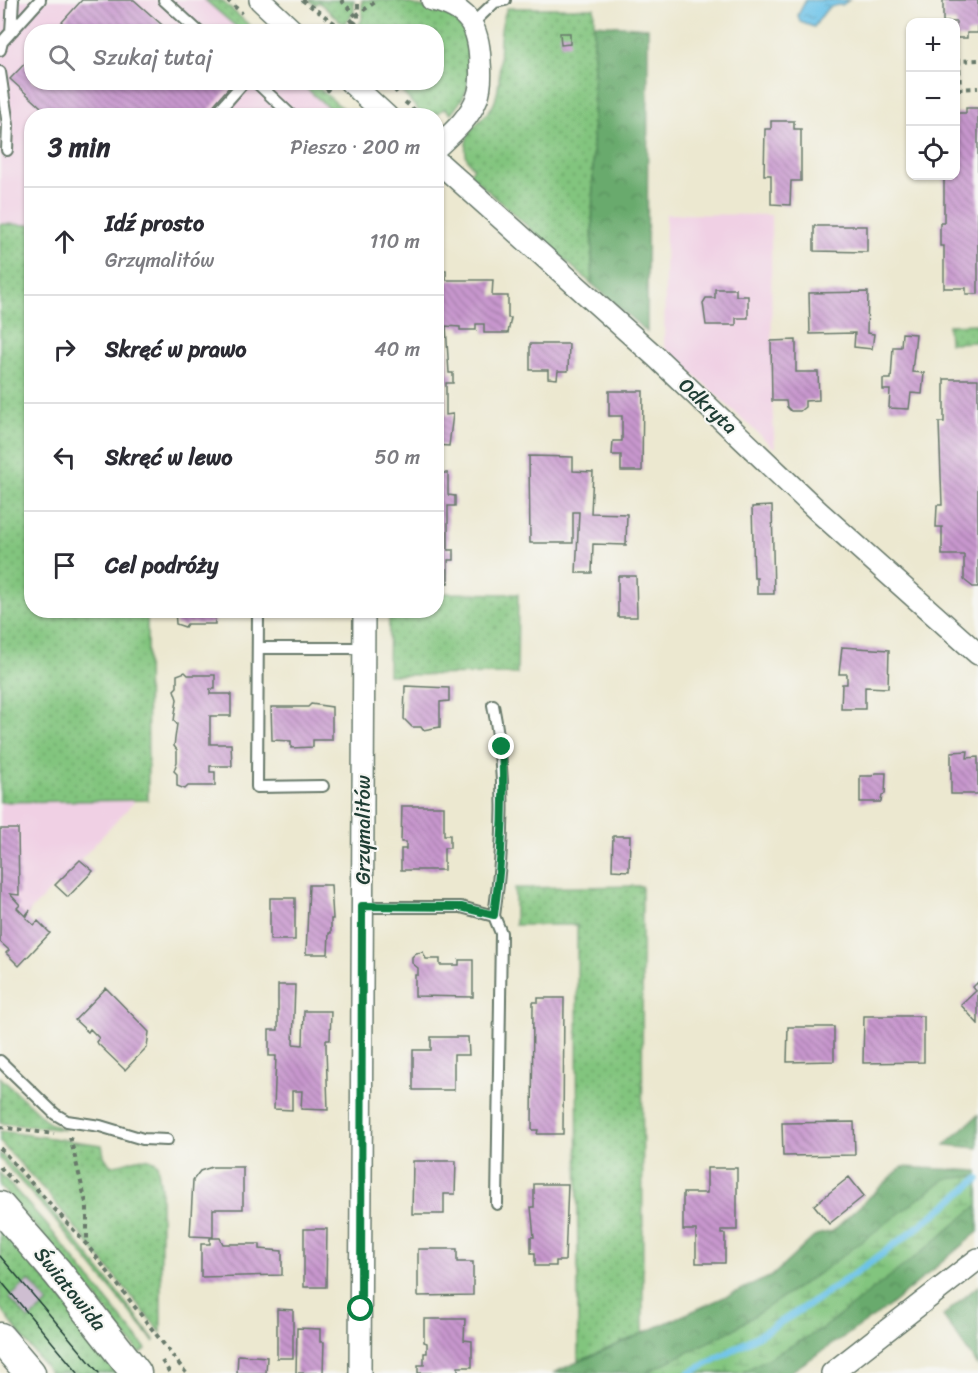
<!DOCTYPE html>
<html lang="pl">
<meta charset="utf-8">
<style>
body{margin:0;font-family:Sriracha,sans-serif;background:#f7f7f7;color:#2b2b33}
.controls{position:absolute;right:18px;top:18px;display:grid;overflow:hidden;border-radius:12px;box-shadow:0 2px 4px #0004}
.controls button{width:54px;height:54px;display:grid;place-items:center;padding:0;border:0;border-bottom:2px solid #e1e1e2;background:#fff;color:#2b2b33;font:30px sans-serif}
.stop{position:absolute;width:18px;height:18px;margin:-14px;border:4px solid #0b8043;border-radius:50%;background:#fff}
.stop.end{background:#0b8043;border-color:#fff;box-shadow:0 2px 6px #0008}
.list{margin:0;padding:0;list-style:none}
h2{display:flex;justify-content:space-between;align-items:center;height:78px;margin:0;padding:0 24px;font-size:26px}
h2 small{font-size:20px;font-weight:400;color:#7c7c81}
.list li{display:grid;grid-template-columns:39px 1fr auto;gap:18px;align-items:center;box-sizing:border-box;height:108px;padding:0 24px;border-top:2px solid #e1e1e2}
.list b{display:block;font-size:22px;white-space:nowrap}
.list p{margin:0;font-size:20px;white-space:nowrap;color:#7c7c81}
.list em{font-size:20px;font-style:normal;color:#7c7c81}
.icon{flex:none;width:33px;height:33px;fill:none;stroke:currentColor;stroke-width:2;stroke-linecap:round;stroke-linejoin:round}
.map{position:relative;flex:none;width:978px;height:1373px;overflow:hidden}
.search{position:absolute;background:#fff;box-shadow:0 2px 4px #0004;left:24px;top:24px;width:420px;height:66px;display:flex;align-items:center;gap:15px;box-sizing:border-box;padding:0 21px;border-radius:24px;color:#7c7c81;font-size:22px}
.panel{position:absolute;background:#fff;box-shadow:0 2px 4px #0004;left:24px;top:108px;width:420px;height:510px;border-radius:24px}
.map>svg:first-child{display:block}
</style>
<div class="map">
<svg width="978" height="1373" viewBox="0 0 978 1373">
<defs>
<pattern id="green-dots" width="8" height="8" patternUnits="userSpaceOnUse" patternTransform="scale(1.5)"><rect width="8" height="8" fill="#82c57e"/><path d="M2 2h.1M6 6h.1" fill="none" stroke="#6aa168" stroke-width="1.8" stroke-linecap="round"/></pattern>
<pattern id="forest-crowns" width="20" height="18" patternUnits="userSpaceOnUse" patternTransform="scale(1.5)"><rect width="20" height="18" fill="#69aa6d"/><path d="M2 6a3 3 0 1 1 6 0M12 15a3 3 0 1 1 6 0" fill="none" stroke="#568c5a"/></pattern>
<pattern id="wetland-marsh" width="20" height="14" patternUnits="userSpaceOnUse" patternTransform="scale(1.5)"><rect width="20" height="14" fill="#82c57e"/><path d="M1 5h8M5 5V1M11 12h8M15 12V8" fill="none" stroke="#6aa168"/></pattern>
<pattern id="water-ripples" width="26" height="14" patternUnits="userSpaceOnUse" patternTransform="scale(1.5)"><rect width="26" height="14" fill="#6cc3e9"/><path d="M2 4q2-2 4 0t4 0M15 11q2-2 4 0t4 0" fill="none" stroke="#58a0be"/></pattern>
<pattern id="building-back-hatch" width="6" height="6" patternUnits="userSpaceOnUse" patternTransform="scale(1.5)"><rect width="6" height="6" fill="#c897ce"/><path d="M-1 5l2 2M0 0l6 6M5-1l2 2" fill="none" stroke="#a27ca8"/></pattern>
</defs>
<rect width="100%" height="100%" fill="#f6f6f2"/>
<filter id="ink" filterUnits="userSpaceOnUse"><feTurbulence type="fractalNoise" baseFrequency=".0167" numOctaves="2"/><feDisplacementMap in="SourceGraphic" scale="12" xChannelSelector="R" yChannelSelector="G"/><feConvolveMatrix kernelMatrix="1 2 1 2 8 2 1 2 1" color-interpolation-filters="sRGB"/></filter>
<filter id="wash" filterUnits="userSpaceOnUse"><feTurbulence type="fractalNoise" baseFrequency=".008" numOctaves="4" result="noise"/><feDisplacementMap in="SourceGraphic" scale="24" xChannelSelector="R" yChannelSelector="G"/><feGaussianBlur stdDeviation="1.35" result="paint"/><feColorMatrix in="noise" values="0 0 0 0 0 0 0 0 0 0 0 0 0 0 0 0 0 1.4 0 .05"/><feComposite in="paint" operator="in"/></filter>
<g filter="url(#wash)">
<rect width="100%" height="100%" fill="#ece8d0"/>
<path fill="#f0d0e4" d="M0,0h221l35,31 -224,1v50l281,1 37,32 -318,1 -1,109 -31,-1z
M666,214l105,1 1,186 3,48 -111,-102z
M136,800l-56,60 -80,82v-140z"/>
<path fill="#cebed1" d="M29,1280l20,23 -20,18 -20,-23z"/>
<path fill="url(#green-dots)" stroke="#508159" stroke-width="1.5" fill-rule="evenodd" d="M205,0h16l35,31h-15z
M309,0h45v13l-10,12 -25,-23 -4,3z
M362,0c10,0 28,0 37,0 16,7 49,11 61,23 8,10 8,24 9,36 1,27 0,33 -18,55l-6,-6 -8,6 -16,-1 -27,-30 42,-1v-50h-83l9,-12z
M507,8h87l-2,276 -123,-110 5,-6c-9,-9 -10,-17 -7,-30 4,-14 23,-22 28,-37 10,-30 -2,-59 12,-93z
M300,83h13l37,32h-13z
M0,224l31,1 1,385 115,1 1,189 -148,2z
M977,324v18l-28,1 -1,-18z
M437,593l81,1 -1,80 -129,1 1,-64 47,-1z
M642,886l1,449 -65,27 -1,-437h-62v-37z
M0,1077l49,46 16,7 -65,-7z
M0,1131l102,14 2,11 6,9c16,1 32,-14 47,-2l4,26v144l-112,-138 -49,-53z
M0,1153c56,60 106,123 155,188l-1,1 -106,-130 -48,-53z
M0,1173l46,51 100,125 -6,5 -50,-64 -90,-104z
M0,1226l55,64 65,83h-70l-50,-65zM29,1280l19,23 -19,17 -20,-22z"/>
<path fill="url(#forest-crowns)" stroke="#447450" stroke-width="1.5" d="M594,24l54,4 -1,304 -55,-48z
M978,1115v33l-33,-3z
M902,1167l76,4v61l-91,76 -98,65h-236l219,-97 44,-41 17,-4 6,-6z
M978,1286v80l-35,-50z"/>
<path fill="url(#wetland-marsh)" stroke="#508159" stroke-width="1.5" d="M978,1176v29l-59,49 -97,75 -81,44h-95l88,-44 87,-57 124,-93z"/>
<path fill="url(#water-ripples)" stroke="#46808e" stroke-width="1.5" d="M806,0h43l-7,5c-16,-1 -20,11 -28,22l-14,-5 -2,-7z"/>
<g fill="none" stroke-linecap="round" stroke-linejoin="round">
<path stroke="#6cc3e9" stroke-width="7" d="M689,1373c101,-50 203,-122 289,-194"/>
</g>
<g id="blocks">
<path fill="url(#building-back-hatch)" d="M82,0h52l36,32h-117z
M943,0h35v33h-11v5h-11v-16h-13z
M560,33h10v11l-9,1z
M32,56v26h194l4,4 -26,30h-153l-41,-37z
M966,108h12v186h-12v-6h-22v-42h-4v-23h4v-47h12v-63h10z
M771,121h23v8h7v52h-10l-1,24 -19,-1v-29h-7l1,-46h6z
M814,226h53v26l-53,-1z
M436,270h10v10h47l-1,16h16v22h3l-3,15h-24v-9h-8v6h-16v-3l-14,-1 3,47h4v10h-7v32l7,-1 -4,32 -13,-1z
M715,289h21v7h12v22h-12v7h-30l-3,-22 3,-5h9z
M868,292l-1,41 7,1 -2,15 -18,-2 1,-14 -45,1 -1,-41z
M902,333l14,1 -4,38 12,1 -2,21 -11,-1 -2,16 -20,-1 1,-18h-7v-11h8l2,-32h8z
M796,340v32h22l1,28 -14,1v6l-5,4h-9l-4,-4 -1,-6h-14l-1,-60z
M530,344h39l-1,27h-10l-1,8 -9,-1v-8h-18z
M944,379h34v208h-5l-9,-7v-25h-22v-28h-6l1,-22h5l-3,-83h5z
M609,391h34l-1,80h-21v-16h-9l1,-14h9v-25h-13z
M529,456l44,1v14l20,1 -2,41 36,1 -1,31 -33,-1 -1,29h-16l3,-61h-6v31h-43z
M436,473h12v22l7,1v10h-7v44h6v10h-6v23h-12z
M772,506l2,88h-17v-16h-3l-2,-71z
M618,576h18l1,41h-19z
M175,610h39l1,14h-28l-2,3 -9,-3z
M842,647l47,3 -1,38 -23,-1v22h-24l1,-25h5v-10h-8z
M185,672l3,3h27v14h-5v5h21v22h-21v28h21l1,22h-22v6h5v14h-27l-3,3 -8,-3v-12l-3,-3 3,-9v-12l-3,-4 3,-22 -3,-3 3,-22 -3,-9 3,-3v-12z
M405,686l44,2v13l-9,1v25l-17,3 -2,-3h-9l-8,-8z
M311,704l21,3v33h-19v7l-22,1v-7l-19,-1 -1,-33h37z
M968,751l-1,7 11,-1v37h-27v-42z
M876,773h10l-1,21 -3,1 -1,7h-21v-26h12z
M402,806h42v29h6v13h-6v22h-43v-21h5v-7h-5z
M0,829h18l1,66 -9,-1 10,11 -3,3 8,8 5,-6 -4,8 8,7 4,-4 12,12 -31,33 -13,-13 3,-3 -9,-8z
M613,836h17l-1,35 -17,-1z
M80,860l13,11 -25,26 -13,-12z
M309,885h22l2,34h-2v14h-2l-1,21h-22z
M270,898h25v42h-25z
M423,952l3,7h14v6h19v-5h14v37l-58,-1v-21h3v-7l-6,-5v-6l4,-4z
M978,982v42l-17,-19 15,-14 -3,-4z
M278,985h17l-2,59 10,1 1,-34h27l-1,29h-4v8l2,62 -27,-1 1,-18h-10v19l-18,-1 2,-53h-7v-26h9z
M106,988l43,44 -2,15 -22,23 -29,-28 3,-4 -9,-9 -2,3 -13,-12z
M538,998h26l-1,136h-26l1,-4h-6l1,-128h5z
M864,1016h60v46l-61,1z
M788,1027h46v34l-47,1z
M431,1037h37l1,18h-15v35h-41v-40h18z
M854,1122l1,33 -72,1 -1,-33z
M413,1161h43l-1,33h-11v20h-32z
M212,1167h31v42h-30v28l-23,-1 3,-56 7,-9z
M707,1168h30v62h-16v4h4v29h-29v-33h-13v-37h24z
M849,1177l15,19 -35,28 -15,-19z
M534,1184h34l-3,77h-9v5h-21v-13h-4v-16h3l-3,-30h3z
M304,1229h23l-1,58h-22z
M210,1238h10l3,6h37v5l22,2v24l-81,2v-33h9z
M418,1249h39v13h16v33l-55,1z
M277,1309l16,1v48h-16z
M424,1319h41l-1,21 8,1v26h-14v6h-40v-8h6v-12h3v-10l-3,-1z
M297,1328l23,1v13h4l-1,31h-27z
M238,1355l29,2 -1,16h-29z"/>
</g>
</g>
<g filter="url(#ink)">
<use href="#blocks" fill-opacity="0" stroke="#67796b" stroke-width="1.5"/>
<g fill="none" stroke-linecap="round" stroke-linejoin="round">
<defs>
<path id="lane" d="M164,0l35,32
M473,23l22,-21 10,-2
M12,31l28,-31
M0,50l2,-8 9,-10 2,-32
M0,72l8,53 -1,25
M256,82l36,34
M214,116l30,-34
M258,610l-1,177 66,-1
M259,648h105
M493,705c14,70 11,140 1,211
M362,907h99l33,9 7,17 -4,271
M0,1061l55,53 12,7 33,5 43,13 24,1"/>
<path id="street" d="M260,0l34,32
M432,0c37,8 47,27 48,62 1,11 1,26 -3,36 -8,21 -25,35 -41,50
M350,82l37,34
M436,160l220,197 163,155 159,142
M360,1373l4,-763
M832,1373l146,-114"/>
<path id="secondary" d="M0,1207l57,65 79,101
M0,1338l30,35"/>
</defs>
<use href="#lane" stroke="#67796b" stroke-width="14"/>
<use href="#street" stroke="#67796b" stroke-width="24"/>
<use href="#secondary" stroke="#67796b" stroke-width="33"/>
<path stroke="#67796b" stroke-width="4" stroke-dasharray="4.5 4.5" stroke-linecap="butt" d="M227,0l15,13
M302,0l45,32
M341,0l15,16
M344,29l14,-15 20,-14
M348,32l10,-13v-19
M978,60l-19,1 1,28 18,-1
M319,82l11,10
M389,82l9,12
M405,102l17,14
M0,1127l54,7
M70,1137l17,70v37
M0,1148l87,97 99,128
M0,1167l16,17
M162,1361l8,12"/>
<use href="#lane" stroke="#fff" stroke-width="10"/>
<use href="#street" stroke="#fff" stroke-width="21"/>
<use href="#secondary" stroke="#fff" stroke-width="30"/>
<path stroke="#1f3d34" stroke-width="1.5" d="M0,1256l99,117
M0,1280l78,93"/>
</g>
</g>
<g fill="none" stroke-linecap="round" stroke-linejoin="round" filter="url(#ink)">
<path stroke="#0b8043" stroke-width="8" d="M361,1309l1,-403 99,1 33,8c8,-55 11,-112 8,-168"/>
</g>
<g text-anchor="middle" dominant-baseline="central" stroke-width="4.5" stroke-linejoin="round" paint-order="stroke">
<g font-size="20" fill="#1f3d34" stroke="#f6f6f2">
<text transform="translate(708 406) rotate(43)">Odkryta</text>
<text transform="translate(363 830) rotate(-90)">Grzymalitów</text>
<text transform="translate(70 1289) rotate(51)">Światowida</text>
</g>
</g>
</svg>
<div class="controls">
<button>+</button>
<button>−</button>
<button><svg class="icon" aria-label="locate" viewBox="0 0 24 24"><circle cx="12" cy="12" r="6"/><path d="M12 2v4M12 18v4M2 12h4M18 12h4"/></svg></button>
</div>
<div class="stop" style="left:361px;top:1309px"></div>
<div class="stop end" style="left:502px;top:747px"></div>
<div class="search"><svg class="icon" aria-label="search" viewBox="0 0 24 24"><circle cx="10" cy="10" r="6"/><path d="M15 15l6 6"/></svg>Szukaj tutaj</div>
<section class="panel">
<h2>3 min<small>Pieszo · 200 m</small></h2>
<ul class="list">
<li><svg class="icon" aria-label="ahead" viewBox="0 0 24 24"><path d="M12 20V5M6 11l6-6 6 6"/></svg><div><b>Idź prosto</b><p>Grzymalitów</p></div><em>110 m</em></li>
<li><svg class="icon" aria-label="right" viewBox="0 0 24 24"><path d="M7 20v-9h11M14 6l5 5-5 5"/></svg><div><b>Skręć w prawo</b></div><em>40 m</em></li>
<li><svg class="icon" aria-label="left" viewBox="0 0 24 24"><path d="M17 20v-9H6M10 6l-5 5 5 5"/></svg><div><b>Skręć w lewo</b></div><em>50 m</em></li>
<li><svg class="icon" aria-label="arrive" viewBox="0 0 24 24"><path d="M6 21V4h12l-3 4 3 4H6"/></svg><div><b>Cel podróży</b></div></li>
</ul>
</section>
</div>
